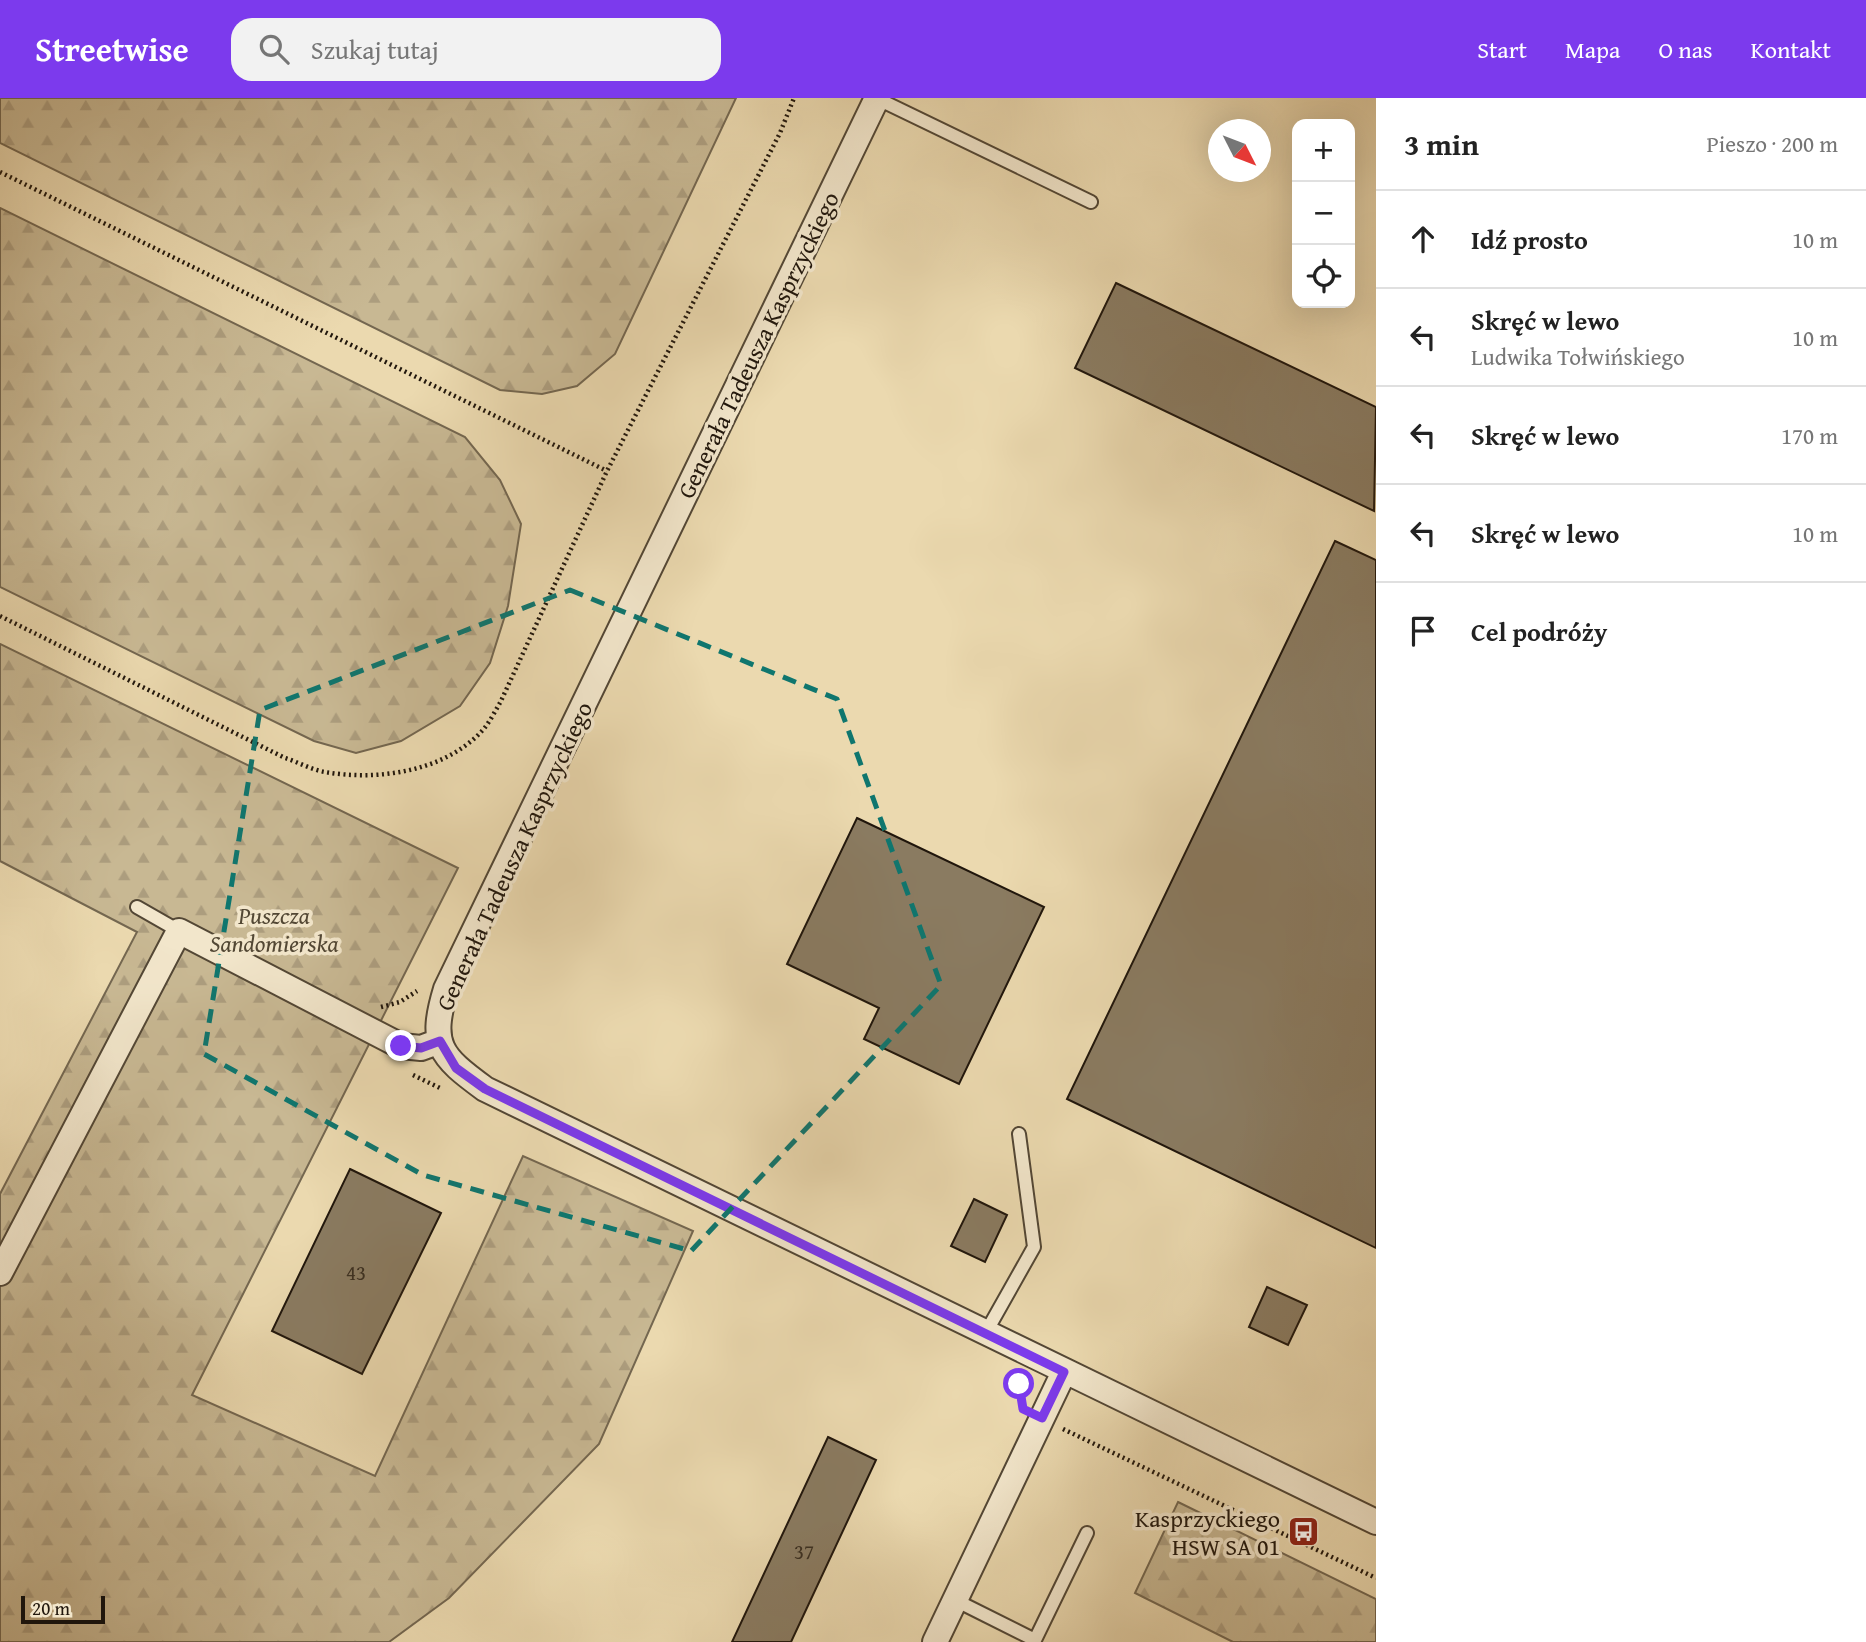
<!DOCTYPE html>
<html lang="pl">
<meta charset="utf-8">
<style>
body{margin:0;font-family:"Gentium Book Plus",serif;background:#f2f2f2;color:#222}
.controls{position:absolute;right:21px;top:21px;display:grid;overflow:hidden;border-radius:14px;box-shadow:0 7px 28px #0002}
.controls button{width:63px;height:63px;display:grid;place-items:center;padding:0;border:0;border-bottom:2px solid #e0e0e0;background:#fff;color:#222;font:35px sans-serif}
.compass{position:absolute;left:1208px;top:21px;width:63px;height:63px;border-radius:50%;background:#fff;box-shadow:0 7px 28px #0002;rotate:132deg}
.scale{position:absolute;left:21px;bottom:18px;width:84px;box-sizing:border-box;padding-left:7px;border:4px solid #20160c;border-top:0;font-size:19px;line-height:24px;white-space:nowrap;color:#20160c;-webkit-text-stroke:5px #f2e6cb;paint-order:stroke}
.stop{position:absolute;width:21px;height:21px;margin:-16px;border:5px solid #7c3aed;border-radius:50%;background:#fff}
.stop.end{background:#7c3aed;border-color:#fff;box-shadow:0 2px 7px #0008}
.list{margin:0;padding:0;list-style:none}
h2{display:flex;justify-content:space-between;align-items:center;height:91px;margin:0;padding:0 28px;font-size:30px}
h2 small{font-size:23px;font-weight:400;color:#767676}
.list li{display:grid;grid-template-columns:46px 1fr auto;gap:21px;align-items:center;box-sizing:border-box;height:98px;padding:0 28px;border-top:2px solid #e0e0e0}
.list b{display:block;font-size:26px;white-space:nowrap}
.list p{margin:0;font-size:23px;white-space:nowrap;color:#767676}
.list em{font-size:23px;font-style:normal;color:#767676}
.icon{flex:none;width:38px;height:38px;fill:none;stroke:currentColor;stroke-width:2;stroke-linecap:round;stroke-linejoin:round}
.map{position:relative;flex:none;width:1376px;height:1544px;overflow:hidden}
header{display:flex;align-items:center;gap:42px;box-sizing:border-box;height:98px;padding:0 35px;background:#7c3aed;color:#fff}
header strong{font-size:33px}
nav{display:flex;gap:38px;margin-inline-start:auto;font-size:24px}
.search{width:490px;height:63px;background:#f2f2f2;display:flex;align-items:center;gap:18px;box-sizing:border-box;padding:0 24px;border-radius:21px;color:#767676;font-size:26px}
main{display:flex}
aside{flex:1;background:#fff}
.map>svg:first-child{display:block}
</style>
<header>
<strong>Streetwise</strong>
<div class="search"><svg class="icon" aria-label="search" viewBox="0 0 24 24"><circle cx="10" cy="10" r="6"/><path d="M15 15l6 6"/></svg>Szukaj tutaj</div>
<nav><a>Start</a><a>Mapa</a><a>O nas</a><a>Kontakt</a></nav>
</header>
<main>
<div class="map">
<svg width="1376" height="1544" viewBox="0 0 1376 1544">
<defs>
<pattern id="forest-firs" width="22" height="20" patternUnits="userSpaceOnUse" patternTransform="scale(1.75)"><rect width="22" height="20" fill="#c8b893"/><path d="M5 1l3.5 6h-7zM16 11l3.5 6h-7z" fill="#ac9d7e"/></pattern>
</defs>
<rect width="100%" height="100%" fill="#ebd9af"/>
<filter id="stains"><feTurbulence type="fractalNoise" baseFrequency=".00286" numOctaves="4"/><feColorMatrix values="0 0 0 0 .2 0 0 0 0 .09 0 0 0 0 .02 0 0 0 .5 -.17"/></filter>
<radialGradient id="worn" r=".72"><stop offset=".6" stop-color="#630" stop-opacity="0"/><stop offset="1" stop-color="#630" stop-opacity=".3"/></radialGradient>
<path fill="url(#forest-firs)" stroke="#746750" stroke-width="2" d="M0,0h736l-121,256 -38,32 -35,8 -42,-4 -500,-247z
M0,110l465,229 35,43 21,44 -13,82 -18,57 -30,43 -59,35 -45,12 -42,-12 -314,-154z
M0,546l458,224 -266,527 183,81 148,-320 170,75 -94,213 -150,154 -60,44h-389v-448l137,-262 -137,-71z
M1178,1404l198,97v43h-143l-98,-49z"/>
<path fill="#8a7b61" stroke="#20160c" stroke-width="2" d="M1116,185l260,124 -2,104 -299,-143z
M1335,443l41,19v688l-309,-149z
M857,720l187,89 -85,177 -95,-45 15,-31 -92,-44z
M350,1071l91,44 -79,161 -90,-43z
M974,1101l33,16 -22,47 -34,-16z
M1267,1189l40,18 -19,40 -39,-18z
M828,1339l48,23 -85,182h-59z"/>
<g fill="none" stroke-linecap="round" stroke-linejoin="round">
<defs>
<path id="service" d="M876,0l215,104
M137,809l42,24
M985,1236l49,-87 -15,-113
M955,1502l80,40
M1034,1544l53,-109"/>
<path id="minor" d="M877,0l-431,891c-17,56 -6,67 39,100l891,433
M0,1175l179,-342 222,115 20,2 19,-7
M935,1544l129,-270"/>
</defs>
<use href="#service" stroke="#534735" stroke-width="16"/>
<use href="#minor" stroke="#534735" stroke-width="28"/>
<path stroke="#20160c" stroke-width="4.5" stroke-dasharray="2 3.5" stroke-linecap="butt" d="M0,74l607,299
M0,518l285,142c13,4 27,12 40,14 52,9 118,0 156,-40 8,-8 14,-21 20,-31l106,-230 173,-338 14,-35
M381,909l19,-5 17,-11
M413,977l27,13
M1014,1277l8,24
M1063,1331l313,149"/>
<use href="#service" stroke="#f2e6cb" stroke-width="12"/>
<use href="#minor" stroke="#f2e6cb" stroke-width="24"/>
</g>
<g fill="none" stroke-linecap="round" stroke-linejoin="round">
<path stroke="#7c3aed" stroke-width="9" d="M401,948l20,2 19,-7 16,27 29,21 579,283 -22,46 -19,-9 -4,-25"/>
</g>
<path fill="none" stroke="#0f766e" stroke-width="5" stroke-dasharray="14 9" stroke-linejoin="round" d="M570,492l267,109 104,286 -250,266 -268,-76 -219,-121 56,-344z"/>
<defs>
<symbol id="bus-square" viewBox="-11 -11 22 22"><rect x="-9" y="-9" width="18" height="18" rx="4" fill="#8f2418" stroke="#f2e6cb"/><path d="M-5-6H5V4H4V6H2V4H-2V6H-4V4H-5ZM-3.5-4V0h7V-4ZM-3.5 1.2v1.5H-2V1.2ZM2 1.2v1.5H3.5V1.2Z" fill="#fff"/></symbol>
</defs>
<g fill-rule="evenodd">
<use href="#bus-square" x="1286" y="1416" width="35" height="35"/>
</g>
<g text-anchor="middle" dominant-baseline="central" stroke-width="7" stroke-linejoin="round" paint-order="stroke">
<g font-size="21" fill="#3a2f21">
<text x="356" y="1174">43</text>
<text x="804" y="1453">37</text>
</g>
<g font-size="24" fill="#20160c" stroke="#f2e6cb">
<text transform="translate(758 247) rotate(-64)">Generała Tadeusza Kasprzyckiego</text>
<text transform="translate(514 758) rotate(-65)">Generała Tadeusza Kasprzyckiego</text>
</g>
<g font-size="24" font-style="italic" fill="#524734" stroke="#f2e6cb">
<text x="274" y="817">Puszcza<tspan x="274" dy="28">Sandomierska</tspan></text>
</g>
<g font-size="24" fill="#20160c" stroke="#f2e6cb" text-anchor="end">
<text x="1280" y="1420">Kasprzyckiego<tspan x="1280" dy="28">HSW SA 01</tspan></text>
</g>
</g>
<rect width="100%" height="100%" filter="url(#stains)"/>
<rect width="100%" height="100%" fill="url(#worn)"/>
</svg>
<div class="controls">
<button>+</button>
<button>−</button>
<button><svg class="icon" aria-label="locate" viewBox="0 0 24 24"><circle cx="12" cy="12" r="6"/><path d="M12 2v4M12 18v4M2 12h4M18 12h4"/></svg></button>
</div>
<svg class="compass" viewBox="-18 -18 36 36"><path d="M0-13l5 13h-10z" fill="#e53935"/><path d="M0 13l5-13h-10z" fill="#767676"/></svg>
<div class="scale">20 m</div>
<div class="stop" style="left:1019px;top:1286px"></div>
<div class="stop end" style="left:401px;top:948px"></div>
</div>
<aside>
<h2>3 min<small>Pieszo · 200 m</small></h2>
<ul class="list">
<li><svg class="icon" aria-label="ahead" viewBox="0 0 24 24"><path d="M12 20V5M6 11l6-6 6 6"/></svg><div><b>Idź prosto</b></div><em>10 m</em></li>
<li><svg class="icon" aria-label="left" viewBox="0 0 24 24"><path d="M17 20v-9H6M10 6l-5 5 5 5"/></svg><div><b>Skręć w lewo</b><p>Ludwika Tołwińskiego</p></div><em>10 m</em></li>
<li><svg class="icon" aria-label="left" viewBox="0 0 24 24"><path d="M17 20v-9H6M10 6l-5 5 5 5"/></svg><div><b>Skręć w lewo</b></div><em>170 m</em></li>
<li><svg class="icon" aria-label="left" viewBox="0 0 24 24"><path d="M17 20v-9H6M10 6l-5 5 5 5"/></svg><div><b>Skręć w lewo</b></div><em>10 m</em></li>
<li><svg class="icon" aria-label="arrive" viewBox="0 0 24 24"><path d="M6 21V4h12l-3 4 3 4H6"/></svg><div><b>Cel podróży</b></div></li>
</ul>
</aside>
</main>
